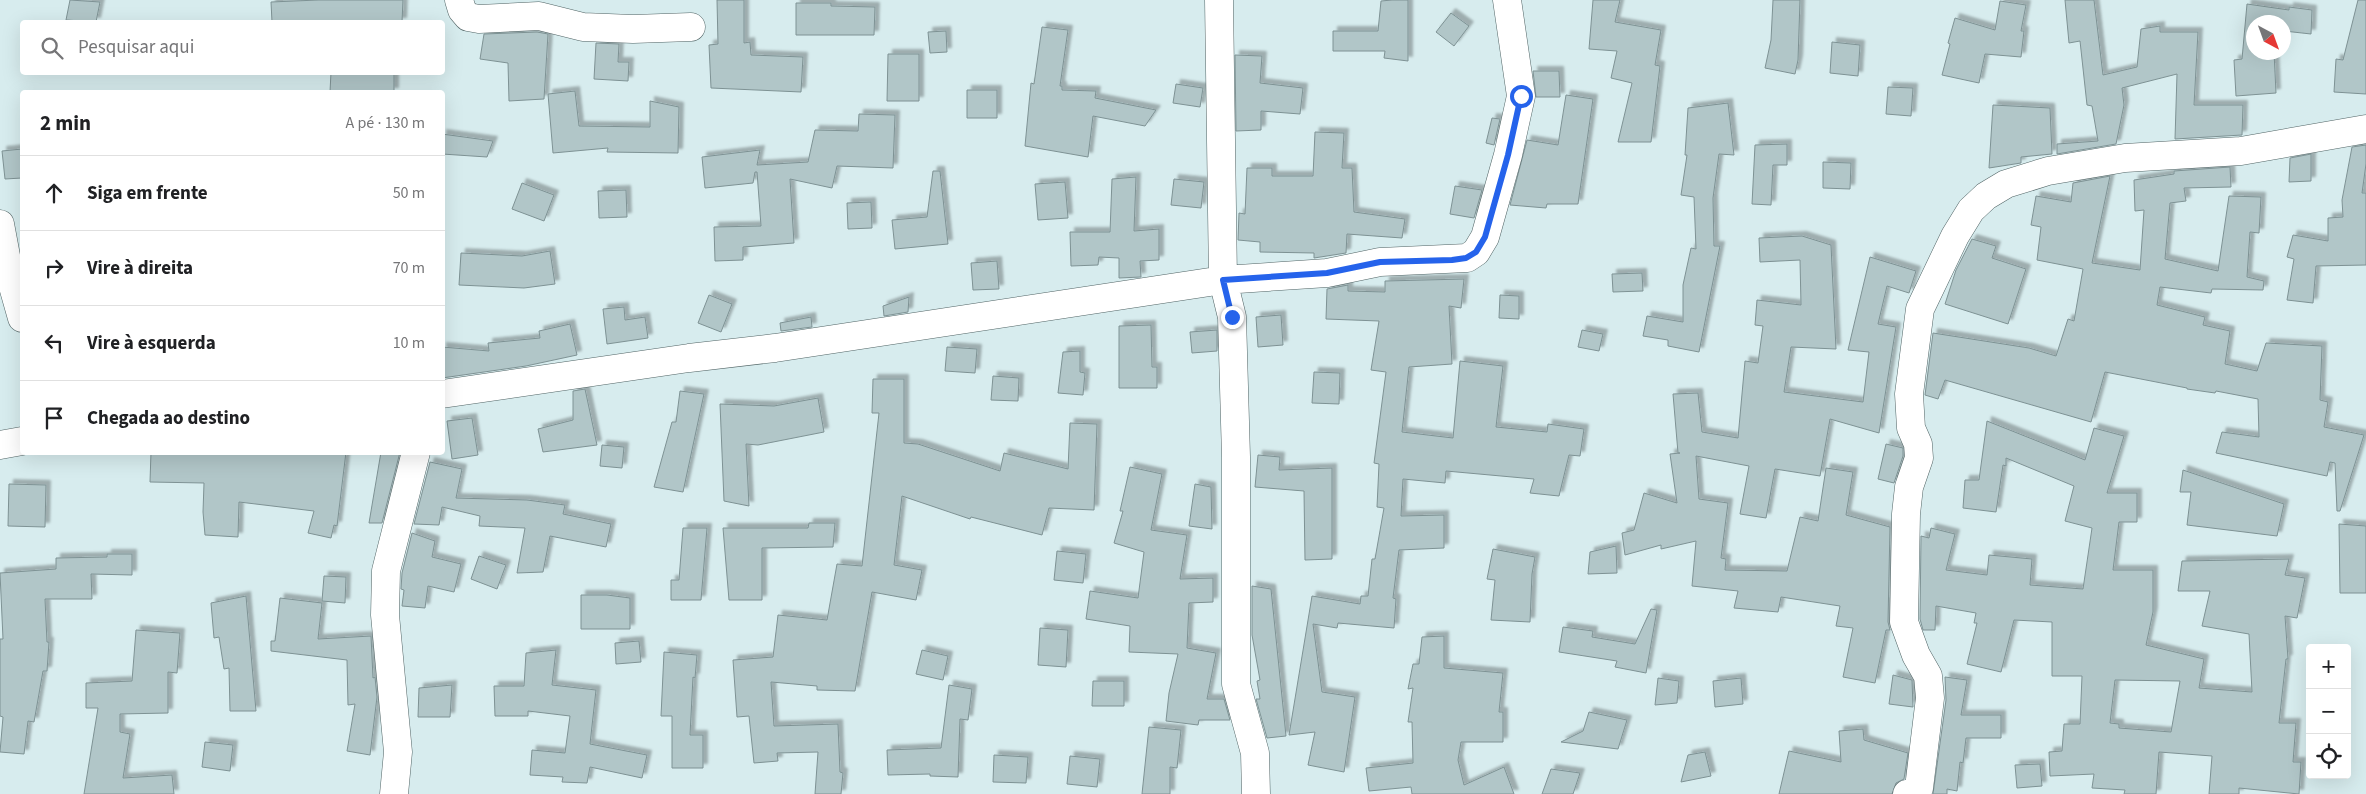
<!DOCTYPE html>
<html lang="pt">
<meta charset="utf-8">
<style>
body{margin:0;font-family:"Source Sans 3",sans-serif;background:#f2f2f2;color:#202124}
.controls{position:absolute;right:15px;bottom:15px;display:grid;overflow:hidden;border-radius:5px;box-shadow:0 5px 20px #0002}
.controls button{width:45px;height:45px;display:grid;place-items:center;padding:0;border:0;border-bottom:1px solid #e0e0e0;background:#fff;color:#202124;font:25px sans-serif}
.compass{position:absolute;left:2246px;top:15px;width:45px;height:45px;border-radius:50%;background:#fff;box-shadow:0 5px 20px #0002;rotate:139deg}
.stop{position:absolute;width:15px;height:15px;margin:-11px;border:4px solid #2563eb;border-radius:50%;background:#fff}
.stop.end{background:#2563eb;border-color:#fff;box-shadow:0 1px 5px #0008}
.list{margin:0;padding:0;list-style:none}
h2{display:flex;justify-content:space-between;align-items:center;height:65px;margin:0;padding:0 20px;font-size:21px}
h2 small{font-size:16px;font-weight:400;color:#757577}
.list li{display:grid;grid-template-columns:32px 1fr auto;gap:15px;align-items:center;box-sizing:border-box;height:75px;padding:0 20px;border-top:1px solid #e0e0e0}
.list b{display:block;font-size:19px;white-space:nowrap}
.list em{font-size:16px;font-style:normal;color:#757577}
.icon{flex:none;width:28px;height:28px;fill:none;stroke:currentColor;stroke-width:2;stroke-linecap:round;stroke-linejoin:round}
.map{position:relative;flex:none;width:2366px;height:794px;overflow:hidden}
.search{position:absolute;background:#fff;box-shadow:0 5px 20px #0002;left:20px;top:20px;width:425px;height:55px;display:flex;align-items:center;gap:12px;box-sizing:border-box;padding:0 18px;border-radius:5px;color:#757577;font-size:19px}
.panel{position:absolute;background:#fff;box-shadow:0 5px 20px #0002;left:20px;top:90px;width:425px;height:365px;border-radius:5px}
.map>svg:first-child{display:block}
</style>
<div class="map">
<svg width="2366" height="794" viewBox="0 0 2366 794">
<defs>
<filter id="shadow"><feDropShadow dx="4.5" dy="-4.5" stdDeviation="1" flood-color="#0004"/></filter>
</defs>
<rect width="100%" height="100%" fill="#d7ecee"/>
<path fill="#b1c6c8" stroke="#7e9294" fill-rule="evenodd" filter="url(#shadow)" d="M70,0l30,2 -4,20 -30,-2z
M318,0h85l-1,22h-130l-1,-20z
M717,0h27v43l6,-1 1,13 52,2 -2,35 -90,-4 -2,-43 9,-1z
M1392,0h16v61l-24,-3 1,-7h-52v-20h45l3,-30z
M1593,0h27l-5,22 46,8 -6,35 5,1 -9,76h-33l14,-59 -21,-5 6,-27 -28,-2z
M1773,0h27l-2,60 -3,14 -30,-6 6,-28z
M2065,0h29l9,75 34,-8 4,-38 19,-3v6h38l-4,73h49l-1,30 -67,4 2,-65 -55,14 2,17 -8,39 -59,10v-10l41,-3 -6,-35 -5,-1 -7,-64 -11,2z
M2358,0h8v94l-32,-2 2,-33 7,1z
M2000,1l26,4 -5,26h3l-3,26 -36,-3 -6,29 -37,-8 8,-31 -2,-1 7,-25 40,12z
M796,3h35v3l44,1 -1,28h-78z
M2247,4l42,6v-3l23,3 -1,24 -27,-3v-9h-30v30h20l2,41 -40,3 -2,-36 8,-1z
M1451,13l18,13 -15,20 -18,-14z
M1042,27l26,3 -8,56h2v4l34,1 -1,7 61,12 -11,16 -52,-10 -5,41 -63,-11 6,-63 3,1z
M946,31l1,21 -17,1 -2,-21z
M537,32l11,2 -4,65 -35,2 -1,-38 -28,-4 4,-25z
M1832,42l28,3 -2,31 -28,-3z
M596,43l23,1 -1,18h11l-1,19 -34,-2z
M888,54h31v47h-32z
M1235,55l27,1 -2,27 43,5 -3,26 -39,-3v19l-25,1z
M1533,71h26l1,26h-24z
M331,72h63v20h-64z
M1176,84l27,4 -3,19 -27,-4z
M1888,87l25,1 -2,28 -25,-2z
M967,90h30v28h-30z
M575,91l4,35 71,1v-26l29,6 -1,46 -71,-1 1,-4 -55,5 -5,-59z
M1566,95l27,4 -15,105h-31l-1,4 -36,-3 17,-65 31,5z
M1728,103l6,52 -15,-1 -6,44 1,48h6l-21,106 -31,-6v-6l-25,-4 4,-20 36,6v-37l8,-37 5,1 -2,-52 -13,-2 6,-40h-2l3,-47z
M1993,105l57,3 2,46 -31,3v6l-32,5z
M859,114l36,1 -2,53 -56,-2 -5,22 -42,-9 4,64 -51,4v13l-28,1 -1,-34 47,-1 -4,-54h-2l-2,11 -48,5 -3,-31 58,-7 -3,15 51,-3 7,-32 43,1z
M1492,118l8,1 -6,26 -8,-2z
M1315,132l29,1 -2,35h10l2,44 51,7 -3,19 -55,-4 -1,19 -32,5v-5l-54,-1v-10l-22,-2 1,-27 6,1 2,-46h25v8h41z
M442,134l51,7 -6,16 -45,-3z
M1787,144v21h-14l-2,40 -19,-1 3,-59z
M2366,145v19l-4,29h4v72l-50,1 -3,37 -26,-3 7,-41 -7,-2 6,-22 35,6v-23l15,-1 -1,-17 10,-53z
M22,149v29l-17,1 -3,-28z
M2311,154v27l-22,1 1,-24z
M1823,162l28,1 -1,26 -27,-1z
M2230,167l1,20 -47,1 2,13 -16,2 -5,56 53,12 11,-75 32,1 -2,36 -9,-1 -3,45 17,4 -1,9 -51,-1 -1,4 -51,-6 -3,18 48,12 -2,8 27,6 -5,33 32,7 9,-28 56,3 -2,54 8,2 -4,25 40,8 -24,76h-3l-2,-48 -5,-1 -3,14 -111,-23 6,-21 37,5 -1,-38 -42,-8 -1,2 -28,-4v-1l-82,-16 -14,50 -146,-42 -7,19 -13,-4 8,-62 96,15 27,8 12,-37 6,2 9,-52 -46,-9 4,-33 -10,-2 5,-29 35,6 2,-19 37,-7 -18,87 48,7 4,-60 -9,1 -1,-31 40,-6v-3z
M933,171h7l8,73 -53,5 -3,-29 35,-3z
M1136,177l-2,54 25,-2v31l-19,1 1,16 -22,1v-20l-20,-1 -1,8 -27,1 -1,-34h40l2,-53z
M1174,179l30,3 -3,26 -30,-3z
M1065,182l3,36 -30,2 -3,-36z
M522,183l32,12 -10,26 -32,-12z
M1455,186l27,4 -8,28 -24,-4z
M626,190l1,27 -28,1 -1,-27z
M871,202l1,26 -24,1 -1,-26z
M1802,236l29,9 5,104 -45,-2 -7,45 79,10 6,-50 -21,-2 22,-93 46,14 -7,22 -22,-7 -9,38 18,3 -17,106 -49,-14 -10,57 -45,-7 -9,49 -26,-4 9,-48 -53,-10 3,43 29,4 -7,55 5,1 -1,11 62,1 13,-54 18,4 8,-53 27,4 -7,43 44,12 -2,95 2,8h-4l-11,53 -32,-6 10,-49 -17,-2 4,-20 -59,-9 -3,15 -44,-4 4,-17 -46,-5 4,-45 -35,8v-4l-36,10 -3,-22 12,-3 10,-37 33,10 -7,-49 10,-1h-2l-5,-59 25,-1 4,39 36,6 7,-77 13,2 5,-37 -8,-1 2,-25 44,5 -1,-45 -40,2 -1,-24z
M1972,239l24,7 -4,12 34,11 -18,55 -63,-20 11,-34z
M550,251l5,33 -31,4 -65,-3 2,-32 61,3z
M997,261l2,28 -26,1 -2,-27z
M1642,273l1,18 -30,1 -1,-18z
M1464,279l-3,29 -12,-2 3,58 -43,3 -7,65 51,6 7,-77 43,5 -7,61 51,5 1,-8 36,5 -4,27 -11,-1 -10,41 -29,-3 4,-14 -88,-8 -1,12 -42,-4 -2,37 43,-1v33l-45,2 -6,48 3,1 -2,29 -56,-5 -1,5 -24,-4 9,68 33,5 -11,75 -36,-7 7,-33 -26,3 23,-139 48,8 1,-8h7l4,-37h3l9,-51 -7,-1 2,-43 -5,-1 12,-91 -15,-2 8,-49 -53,-2 1,-30 21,-4v6l37,1v-11z
M709,295l23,9 -11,28 -23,-9z
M1500,295l19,1v23l-20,-1z
M909,297l-1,15 -24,4 -1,-10z
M624,307l1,13 20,-3 3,21 -41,6 -4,-35z
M1281,315l2,30 -25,2 -2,-30z
M811,317l1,10 -31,4 -1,-8z
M570,324l7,31 -51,11 -84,12v-31l47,4 -1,-8 52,-5 -1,-7z
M1151,325l1,42h5v21h-38v-62z
M1217,330v21l-25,2 -2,-21z
M1582,330l21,4 -4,17 -21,-4z
M947,347l30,2 -2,24 -30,-2z
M1080,351v21l5,1 -2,22 -25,-2 5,-41z
M1314,372l26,1 -1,31 -27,-1z
M993,376l26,2 -1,23 -27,-1z
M873,379h31v64l14,1 82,27 4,-18 64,16 2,-46 27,1 -3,86 -45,-2 -7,27 -71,-18 -1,2 -68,-23 -8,69 28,5 -6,30 -44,-8 -17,99 -38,-1v-4l-46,-4 3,44 64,-2 2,48 3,1 -2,21h-26l3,-42 -41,1 1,8 -24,2 -5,-47 -12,1 -4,-57 40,-3 5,-42 49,5 10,-56 25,2 17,-153h-7z
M585,389l12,56 -54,7 -5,-23 35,-9v-29z
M680,391l24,3 -21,98 -29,-5 18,-65h4z
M818,398l6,34 -66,13 -12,-1 3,62 -25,-5 -4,-97 54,2z
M472,418l6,37 -26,4 -5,-38z
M1987,421l98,39 9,-32 30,8 -17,57h30v29h-18l-6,48h40v42l-7,33 58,14 -5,29 53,4 -3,-58 -47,-8 8,-35h-32l4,-30 107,-2 -4,16 20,3 -8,40 -12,-2 3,43h-2l-7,64h17l-3,39h8l-2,32 -60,-6v6h-30l3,-38 -53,-4 -3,42h-32l1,-4 -33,-2 2,-14 -44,2 -1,-24 13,-1 2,-27h16l2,-48h-30v-54l-38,-2 -13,52 -34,-8 10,-41h-3l2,-10 -40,-7 -1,24h-12l-3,-11 1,-83 8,2 2,-10 24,6 -9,36 41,5 2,-20 43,4 -2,26 53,4 9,-61 -27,-7 9,-35 -68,-28v8l-3,-1 -7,47 -33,-4 2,-28h14zM2115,680l65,1 -9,51 -52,-4v-4l-9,-1z
M1886,444l17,4v8l-9,27 -16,-4z
M602,445l22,2 -2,21 -22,-2z
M151,452h195l-9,74 -3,-1 -3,13 -23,-5 6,-22 -75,-9 -1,35 -33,-2 -2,-23 1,-29 -54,-1z
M381,452h19l-18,71h-13z
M1258,455l22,2 -1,13 53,-2v91l-27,1 -1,-69 -49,-4z
M430,462l32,7 -6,29 71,2 38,5 -2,9 48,10 -5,23 -56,-11 -7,36 -26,1 8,-45 -46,-2 1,-10 -38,-9 -3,18 -25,-1z
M1130,467l32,7 -11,56 36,5 -7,44 33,-1v24l-24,1 -2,45 29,5 -9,46h17l6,21h-31l-1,5 -32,-4 3,-28 9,-39 -49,-2 1,-26 -44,-7 4,-28 48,7 6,-46 -30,-9 9,-32h-3z
M2183,470l101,34 -7,32 -90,-11 4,-33h-11z
M9,484l37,1 -1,42 -37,-1z
M1195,484l16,3 1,42 -23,-3z
M809,523h26l-2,24 -71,1v52h-33l-6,-72h85z
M2339,524l27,2v67h-26z
M683,528h24l-6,72h-30v-20h8z
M412,533l23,8 -3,16 29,7 -7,28 -26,-6 -3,22 -23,-2 2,-16 -3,-1 1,-16z
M1616,546l1,27 -29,1 2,-22z
M1493,549l42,8 -3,17 -2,48 -39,-2 4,-40 -8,-1z
M1057,551l29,3 -3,29 -29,-3z
M107,554h25v21l-41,-1 1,25h-47l2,43h2l-2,29h-4l-9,51 -6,-1 -4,33 -24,-2 3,-35 -3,-1v-77h3l-3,-66 56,-4v-11l51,-1z
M479,556l27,9 -9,24 -26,-10z
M324,576l22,1 -1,26 -23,-2z
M1252,586l19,3 15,147 -19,2 -11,-39h4l-3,-18 3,-1 -8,-45z
M581,595h26l23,3v31h-49z
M246,596l10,115h-26l-1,-43 -5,1 -5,-32 -5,1 -3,-35z
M280,598l42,5 -4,36 53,-3 2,42 2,-1 2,20 -7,58 -23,-4 8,-47 -7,1 -1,-45 -76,-9v-10h4z
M1651,609l6,1 -11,63 -31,-6 2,-6 -58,-9 4,-25 30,4 -1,6 43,7z
M1040,628l28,2 -2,37 -28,-2z
M136,630l44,3 -3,40 -9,-1v41l-48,1v18l10,2 -7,44 49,-3 2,19h-90l14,-86h-12v-25l46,-2z
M1444,636v32l59,5 -4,39h4v30h-42l-3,18 6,25 40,-18 10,27h-102l-1,-7 -42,4 -3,-23 47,-5 -1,-41h-4l5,-34 -5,1 5,-25h6l3,-27z
M639,641l2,21 -25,2 -1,-21z
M556,650l-4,35 44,5 -6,54 57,11 -5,23 -52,-11 -3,16 -25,-1 1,-5 -33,-2 2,-25 33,3 5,-37 -42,-5v5h-33l-1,-30h30l2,-33z
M922,650l26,6 -5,24 -27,-6z
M664,652l33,3 -2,23 -2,-1 -3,58h13v33h-31v-52h-11z
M1893,675l19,5 1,27 -24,-3z
M1945,677l22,3 -6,35h40v23h-35l-3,25 -3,-1 -3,29 -10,-2v5h-14l13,-94z
M1658,678l21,3 -2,22 -22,2z
M1741,678l2,26 -28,3 -2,-26z
M1093,681h31v25h-32z
M452,685l-2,32h-32l1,-29z
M949,685l23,4 -4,31 -8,-1 -2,58 -28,-1v-2l-42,1 -1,-25 54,-2z
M1589,712l38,8 -9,29 -57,-7 22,-11z
M1149,727l32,3 -4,38 -7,-1v27h-28z
M1863,729l1,11 44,13 -4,26 -8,4 -4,11h-113l10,-43 52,11 -2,-31z
M205,742l28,3 -3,26 -28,-4z
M1705,752l6,24 -30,6 7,-27z
M994,755l34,2 -2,26 -33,-1z
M1070,756l30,3 -3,28 -30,-3z
M2040,764l2,22 -25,2 -2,-23z
M1551,769l29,4 -7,21h-31z"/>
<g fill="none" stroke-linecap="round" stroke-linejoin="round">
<defs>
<path id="street" d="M459,0l3,10 6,7 11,2 60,-3 44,11 50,2 58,-2
M1219,0l4,280 9,37 4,140v227l19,69 1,41
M0,224l9,48 13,46
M442,394l247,-36 86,-10 448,-68 104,-7 53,-11 87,-4 9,-6 9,-15 23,-82 13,-59 -14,-96
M0,445l22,-4
M394,794l4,-42 -13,-137 1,-44 30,-119
M1907,794l9,-2 3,-4 11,-90 -2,-22 -12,-21 -12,-33 2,-108 3,-27 10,-29 -1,-14 -7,-16 -2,-34 11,-85 35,-73 16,-26 15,-14 20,-12 42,-13 77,-13 116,-7 125,-22"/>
</defs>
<use href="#street" stroke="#516465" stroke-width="29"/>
<use href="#street" stroke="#fff" stroke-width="28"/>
</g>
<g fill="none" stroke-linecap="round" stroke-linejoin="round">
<path stroke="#2563eb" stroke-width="6" d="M1232,317l-9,-37 104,-7 53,-11 72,-2 14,-2 10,-6 9,-15 23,-82 13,-59"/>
</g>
</svg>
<div class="controls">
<button>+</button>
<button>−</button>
<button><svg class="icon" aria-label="locate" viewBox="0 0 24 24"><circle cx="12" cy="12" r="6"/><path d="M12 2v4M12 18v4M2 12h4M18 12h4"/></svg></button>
</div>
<svg class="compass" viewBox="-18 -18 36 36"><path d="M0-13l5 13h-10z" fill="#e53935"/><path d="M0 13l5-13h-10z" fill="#757577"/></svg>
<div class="stop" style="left:1521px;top:96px"></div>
<div class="stop end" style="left:1232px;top:317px"></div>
<div class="search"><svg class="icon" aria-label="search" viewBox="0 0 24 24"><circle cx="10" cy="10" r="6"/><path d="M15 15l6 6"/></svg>Pesquisar aqui</div>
<section class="panel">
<h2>2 min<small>A pé · 130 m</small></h2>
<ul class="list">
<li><svg class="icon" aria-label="ahead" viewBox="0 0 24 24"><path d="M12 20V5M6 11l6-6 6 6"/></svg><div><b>Siga em frente</b></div><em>50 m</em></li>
<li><svg class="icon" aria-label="right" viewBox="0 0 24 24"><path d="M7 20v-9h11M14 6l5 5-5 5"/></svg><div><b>Vire à direita</b></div><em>70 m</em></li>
<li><svg class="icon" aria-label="left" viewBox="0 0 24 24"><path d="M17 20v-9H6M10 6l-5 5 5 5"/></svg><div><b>Vire à esquerda</b></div><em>10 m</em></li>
<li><svg class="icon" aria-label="arrive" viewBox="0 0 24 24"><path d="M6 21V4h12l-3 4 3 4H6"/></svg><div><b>Chegada ao destino</b></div></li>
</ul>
</section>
</div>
